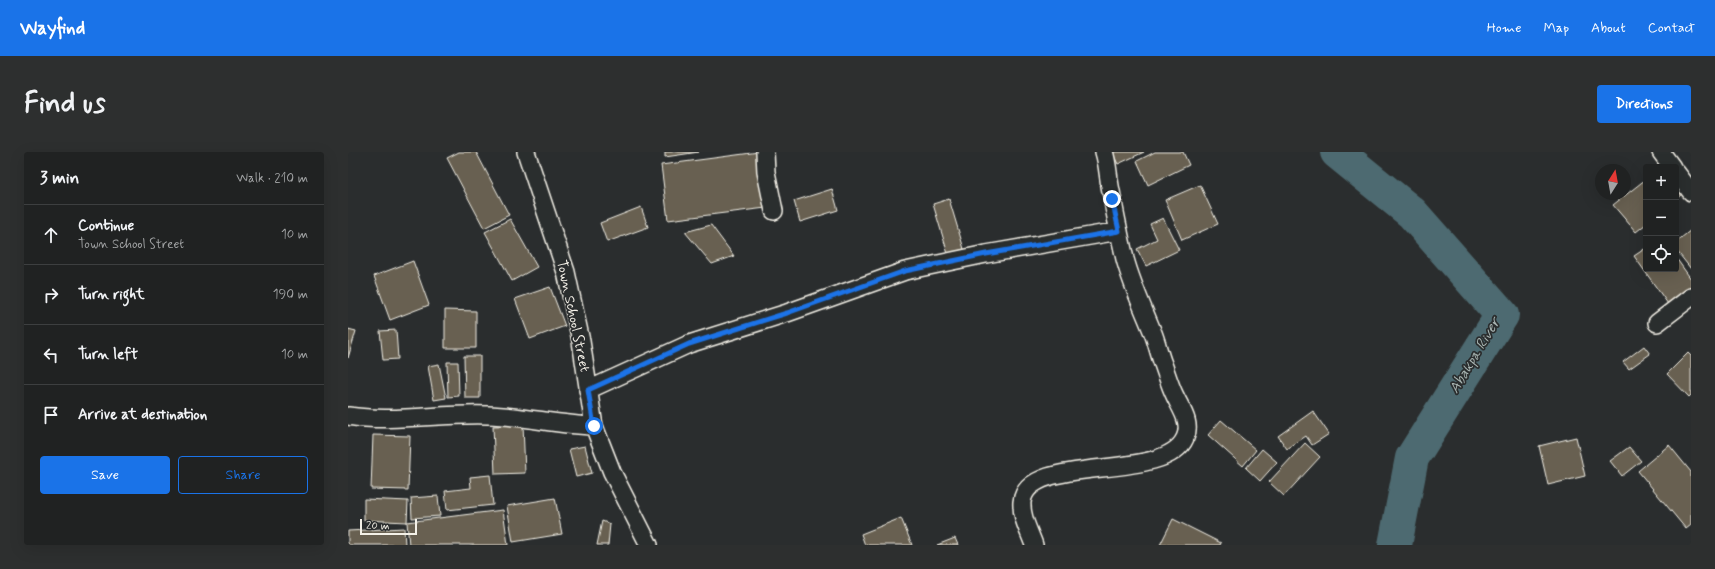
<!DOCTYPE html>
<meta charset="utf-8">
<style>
body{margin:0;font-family:Mynerve,sans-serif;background:#2d2f2f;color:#f1f3f6}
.controls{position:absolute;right:12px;top:12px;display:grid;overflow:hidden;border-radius:4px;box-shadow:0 4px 16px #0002}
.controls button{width:36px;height:36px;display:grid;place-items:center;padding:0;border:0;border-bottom:1px solid #3d3f40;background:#202222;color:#f1f3f6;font:20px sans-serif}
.compass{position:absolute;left:1247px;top:12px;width:36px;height:36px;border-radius:50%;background:#202222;box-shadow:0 4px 16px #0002;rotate:11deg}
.scale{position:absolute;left:12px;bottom:10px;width:57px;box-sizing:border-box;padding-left:4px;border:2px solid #f4f1e8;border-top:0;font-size:11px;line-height:14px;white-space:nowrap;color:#f4f1e8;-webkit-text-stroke:3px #2a2d2e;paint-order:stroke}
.stop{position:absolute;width:12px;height:12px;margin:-9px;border:3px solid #1a73e8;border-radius:50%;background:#fff}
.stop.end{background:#1a73e8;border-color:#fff;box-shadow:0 1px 4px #0008}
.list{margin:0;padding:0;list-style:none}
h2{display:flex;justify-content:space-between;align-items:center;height:52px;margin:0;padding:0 16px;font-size:17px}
h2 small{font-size:13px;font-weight:400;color:#a2a4a5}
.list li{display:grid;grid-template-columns:26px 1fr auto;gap:12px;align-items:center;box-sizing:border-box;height:60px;padding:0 16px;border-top:1px solid #3d3f40}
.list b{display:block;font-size:15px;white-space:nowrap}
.list p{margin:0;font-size:13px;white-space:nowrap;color:#a2a4a5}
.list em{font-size:13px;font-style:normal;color:#a2a4a5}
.actions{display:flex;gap:8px;padding:12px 16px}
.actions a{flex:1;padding:9px 0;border:1px solid #1a73e8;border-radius:4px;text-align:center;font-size:14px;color:#1a73e8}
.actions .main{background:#1a73e8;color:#fff}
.icon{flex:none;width:22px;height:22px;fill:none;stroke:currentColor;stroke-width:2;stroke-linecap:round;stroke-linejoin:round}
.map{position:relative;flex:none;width:1343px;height:393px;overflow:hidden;border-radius:4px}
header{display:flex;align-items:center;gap:24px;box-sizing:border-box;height:56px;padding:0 20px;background:#1a73e8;color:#fff}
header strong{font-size:19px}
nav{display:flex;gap:22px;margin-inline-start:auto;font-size:14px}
.intro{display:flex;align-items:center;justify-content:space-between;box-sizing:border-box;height:96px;padding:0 24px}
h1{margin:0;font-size:28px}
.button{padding:10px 18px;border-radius:4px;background:#1a73e8;color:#fff;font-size:14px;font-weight:700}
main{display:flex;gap:24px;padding:0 24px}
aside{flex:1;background:#202222;border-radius:4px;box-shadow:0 4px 16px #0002}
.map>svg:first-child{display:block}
</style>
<header>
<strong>Wayfind</strong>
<nav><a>Home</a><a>Map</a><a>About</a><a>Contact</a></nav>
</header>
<div class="intro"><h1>Find us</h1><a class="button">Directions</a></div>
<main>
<aside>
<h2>3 min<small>Walk · 210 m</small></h2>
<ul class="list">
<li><svg class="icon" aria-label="ahead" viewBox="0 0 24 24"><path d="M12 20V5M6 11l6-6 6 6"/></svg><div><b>Continue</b><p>Town School Street</p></div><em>10 m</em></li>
<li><svg class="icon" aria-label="right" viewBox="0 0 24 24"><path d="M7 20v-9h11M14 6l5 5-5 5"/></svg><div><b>Turn right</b></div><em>190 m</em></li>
<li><svg class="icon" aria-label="left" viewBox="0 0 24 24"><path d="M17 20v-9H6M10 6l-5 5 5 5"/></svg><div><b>Turn left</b></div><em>10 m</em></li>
<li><svg class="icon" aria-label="arrive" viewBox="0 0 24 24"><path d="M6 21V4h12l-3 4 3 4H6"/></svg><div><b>Arrive at destination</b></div></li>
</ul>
<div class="actions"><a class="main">Save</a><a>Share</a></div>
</aside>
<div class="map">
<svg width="1343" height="393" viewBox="0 0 1343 393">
<rect width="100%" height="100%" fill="#2a2d2e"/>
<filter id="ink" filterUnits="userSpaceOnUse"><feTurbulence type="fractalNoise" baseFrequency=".025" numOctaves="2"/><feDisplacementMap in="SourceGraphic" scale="8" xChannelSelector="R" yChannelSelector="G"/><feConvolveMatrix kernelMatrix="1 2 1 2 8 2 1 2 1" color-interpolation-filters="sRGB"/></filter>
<g filter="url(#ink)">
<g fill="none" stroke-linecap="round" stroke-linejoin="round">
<path stroke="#4e6b71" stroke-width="34" d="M989,0l75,61 90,102 -90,143 -17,87"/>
</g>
<path fill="#686151" stroke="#f4f1e8" d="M111,0h17l33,63 -25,13 -37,-70z
M317,0h34l-34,5z
M411,0l7,56 -98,12 -7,-55z
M764,0h32l-26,12z
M807,0h28l6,13 -41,20 -11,-24z
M1328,25l11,13 -11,9z
M1298,27v45l-10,8 -23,-27z
M852,33l18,39 -36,16 -17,-40z
M484,37l6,21 -38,12 -6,-21z
M601,47l15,50 -16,5 -15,-50z
M293,55l7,20 -41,15 -7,-19z
M815,66l16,32 -33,16 -9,-17 20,-10 -7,-15z
M162,67l27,48 -25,14 -27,-49z
M363,73l23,31 -22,8 -27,-32z
M1343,78v39l-15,-19v-8z
M1298,96v21h30v-11l15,21v9l-23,16 -34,-48z
M65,109l16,44 -39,15 -16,-44z
M202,135l15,39 -35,13 -15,-40z
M97,158l31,1v37h-31z
M0,177l8,2 -8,27z
M48,178l2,29 -15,1 -3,-29z
M1296,194l6,8 -21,15 -6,-7z
M1340,201l3,3v39l-2,2 -22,-23z
M116,204h16v42h-15z
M99,210h11l1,34 -11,1z
M91,212l7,34 -12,2 -6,-34z
M965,259l16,23 -17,11 -6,-9 -19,13 -9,-13z
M873,268l35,30 -13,16 -35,-31z
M175,273l2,48 -30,1 -2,-48z
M25,283l37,1 -2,54 -37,-1z
M1228,285l9,39 -37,9 -9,-39z
M957,291l15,14 -36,39 -15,-14z
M1321,293l22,27v53l-5,4 -48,-58z
M237,294l7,27 -16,4 -7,-28z
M1281,295l12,14 -19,15 -12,-15z
M914,297l15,13 -17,19 -14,-13z
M142,323l3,30 -46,5 -2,-19 26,-3 -1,-11z
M90,344l2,20 -28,2 -1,-20z
M207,346l7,36 -49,8 -6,-36z
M16,347l44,2 -1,21 -43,-2z
M155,358l5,35h-99l-2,-23z
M553,366l11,27h-47l-4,-11z
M825,367l48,24 -1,2h-60z
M254,369l8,3 -2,21h-11z
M56,376l1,17h-57v-14z
M607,386l3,7h-21z"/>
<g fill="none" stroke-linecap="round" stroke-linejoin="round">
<defs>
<path id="minor" d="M178,0l40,120 15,69 13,85 18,46 37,73
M417,0l1,20 8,39
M1313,0l11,15
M1328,20l15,20
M1309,171l34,-26
M240,238l101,-46 98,-31 118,-42 81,-17 133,-23
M0,264c46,7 93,-3 140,-1 36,1 70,10 106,11
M686,393c-5,-14 -13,-28 -12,-43 5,-50 143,-18 163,-64 7,-15 -4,-29 -10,-42 -5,-10 -8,-21 -12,-32 -4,-10 -6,-21 -10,-31 -10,-25 -21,-48 -28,-74 -5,-22 -10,-45 -14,-68 -3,-13 -3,-27 -7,-39"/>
</defs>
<use href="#minor" stroke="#f4f1e8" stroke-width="20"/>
<use href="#minor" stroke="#2a2d2e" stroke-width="17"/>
</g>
</g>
<g fill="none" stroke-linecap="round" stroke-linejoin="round" filter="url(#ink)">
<path stroke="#1a73e8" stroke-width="5" d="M246,274l-6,-36 101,-46 98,-31 118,-42 81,-17 133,-23 -7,-32"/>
</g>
<g text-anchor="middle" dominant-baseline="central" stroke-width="3.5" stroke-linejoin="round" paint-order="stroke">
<g font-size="14" fill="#f4f1e8" stroke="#2a2d2e">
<text transform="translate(225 164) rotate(78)">Town School Street</text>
</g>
<g font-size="15" font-style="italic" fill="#a9b5b2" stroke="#2a2d2e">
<text transform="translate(1127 204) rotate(-59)">Abakpa River</text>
</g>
</g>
</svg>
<div class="controls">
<button>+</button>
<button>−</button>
<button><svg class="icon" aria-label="locate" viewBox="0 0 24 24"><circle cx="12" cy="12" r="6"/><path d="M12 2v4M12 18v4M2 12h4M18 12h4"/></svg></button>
</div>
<svg class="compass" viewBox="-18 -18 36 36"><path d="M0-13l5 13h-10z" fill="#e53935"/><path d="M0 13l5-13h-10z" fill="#a2a4a5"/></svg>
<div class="scale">20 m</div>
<div class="stop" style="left:246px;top:274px"></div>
<div class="stop end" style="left:764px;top:47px"></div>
</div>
</main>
